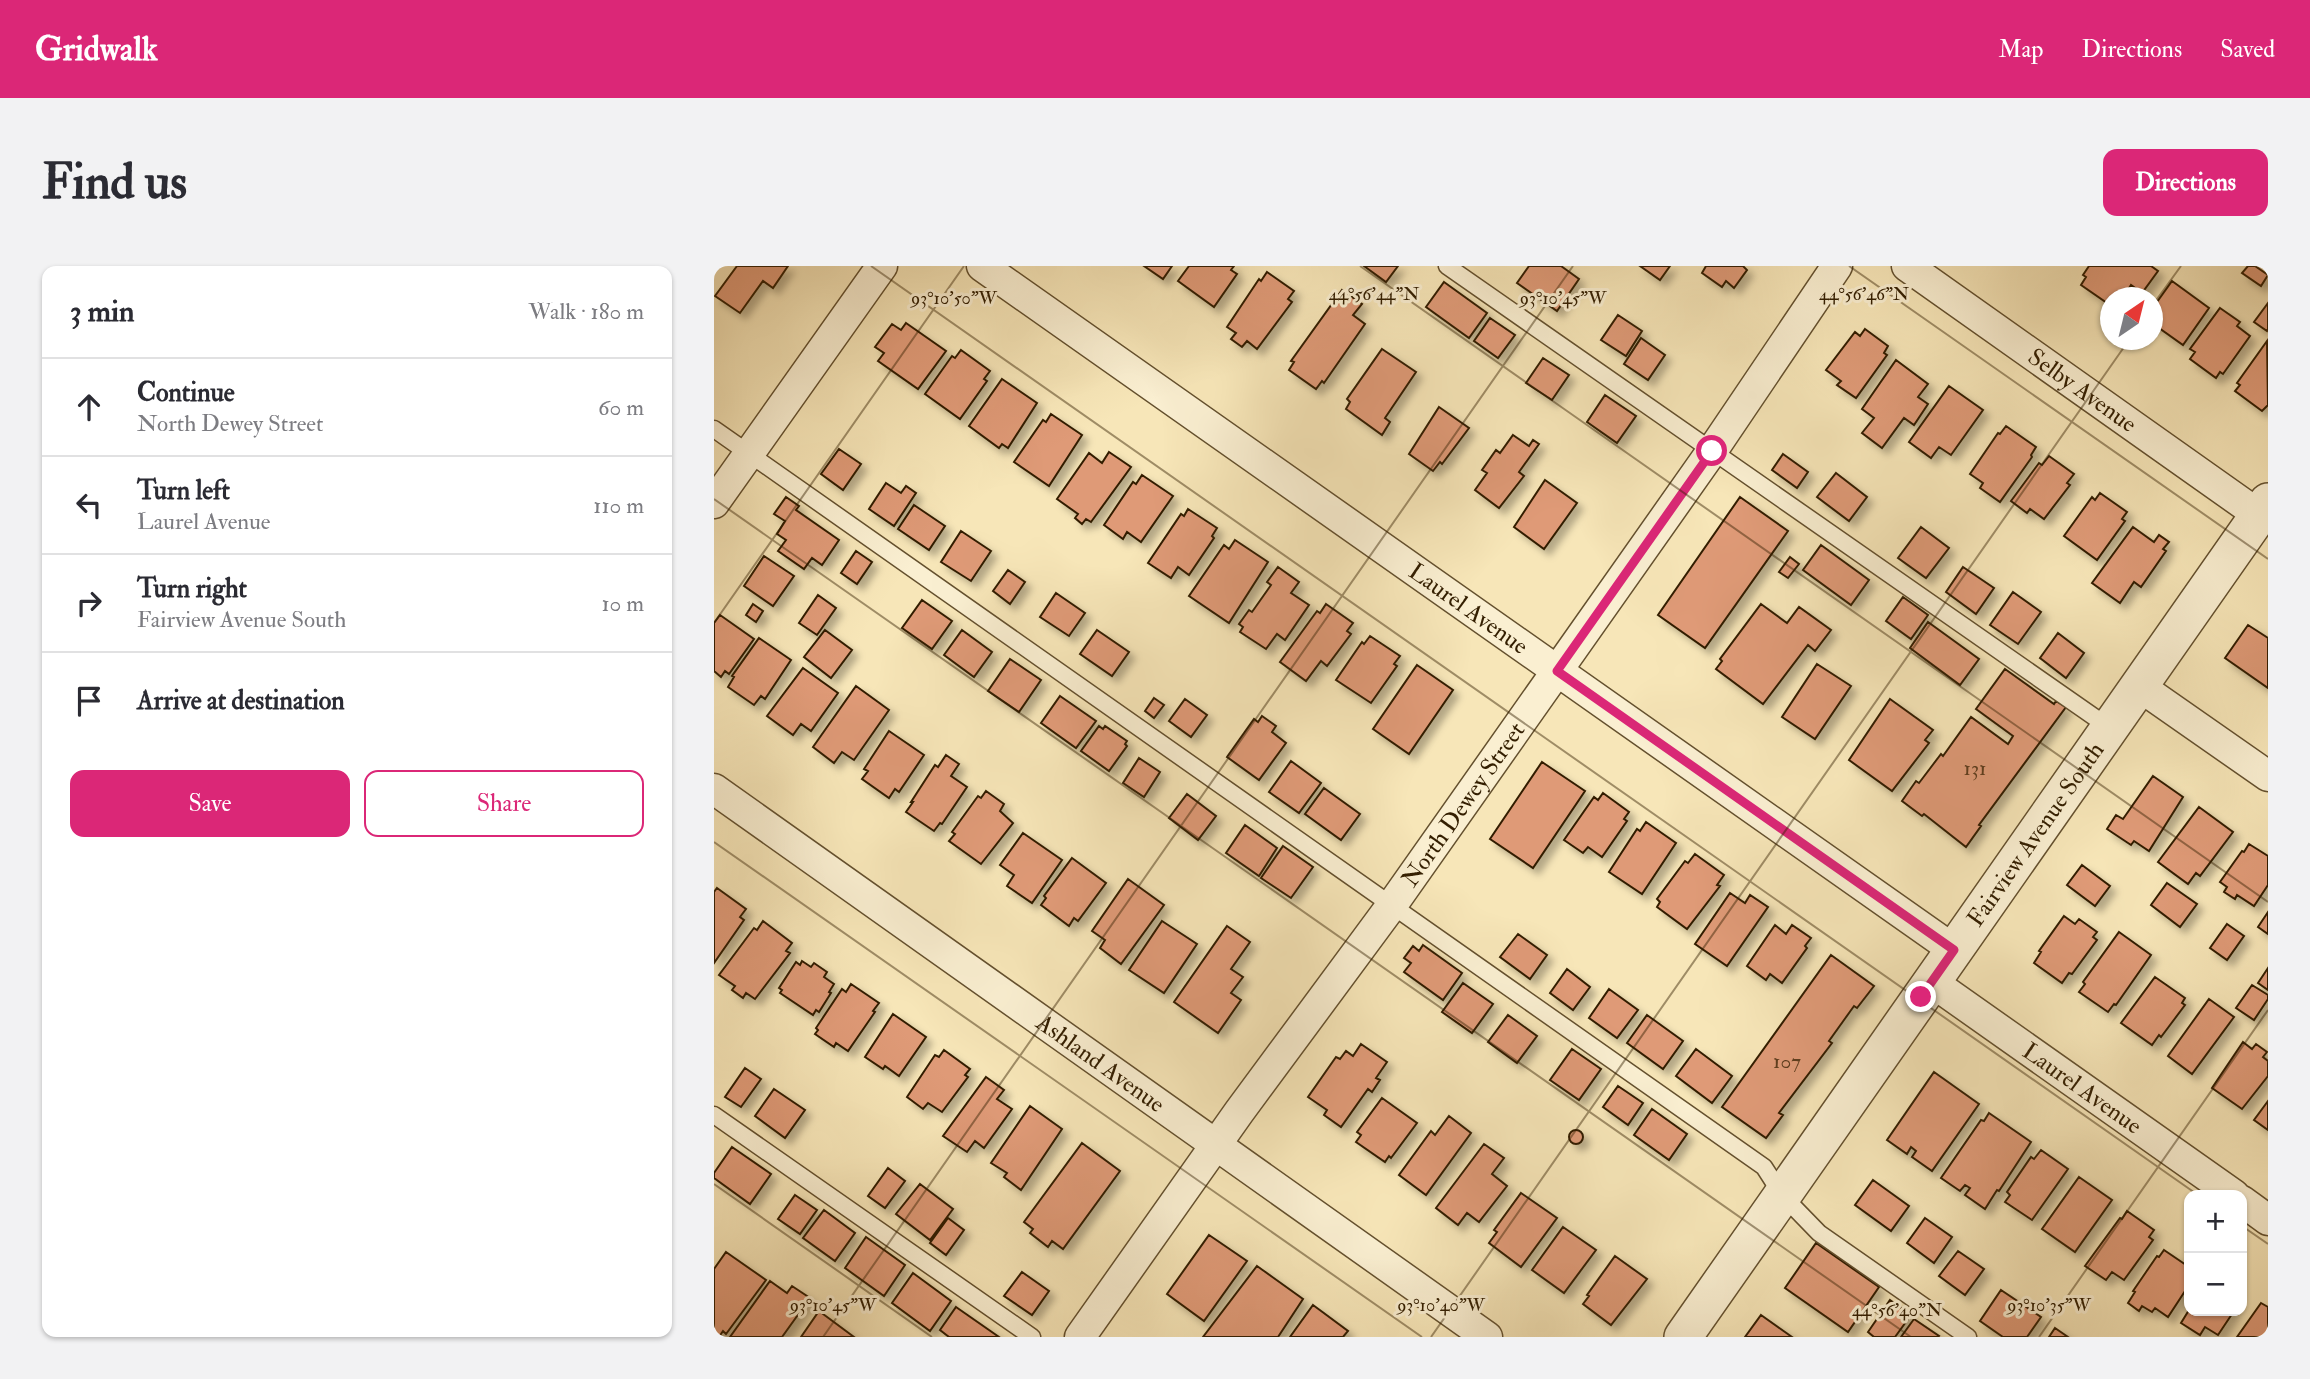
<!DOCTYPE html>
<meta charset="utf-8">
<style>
body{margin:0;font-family:"IM FELL Double Pica",serif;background:#f2f2f3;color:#2b2b33}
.controls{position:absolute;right:21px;bottom:21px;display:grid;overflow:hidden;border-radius:14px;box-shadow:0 2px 5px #0004}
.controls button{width:63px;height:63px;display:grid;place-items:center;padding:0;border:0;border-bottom:2px solid #e1e1e2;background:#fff;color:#2b2b33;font:35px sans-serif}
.compass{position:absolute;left:1386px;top:21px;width:63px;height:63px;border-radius:50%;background:#fff;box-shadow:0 2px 5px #0004;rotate:35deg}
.stop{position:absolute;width:21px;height:21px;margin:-16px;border:5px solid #db2777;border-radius:50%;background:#fff}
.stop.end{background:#db2777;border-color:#fff;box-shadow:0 2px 7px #0008}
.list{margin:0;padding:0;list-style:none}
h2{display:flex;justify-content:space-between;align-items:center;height:91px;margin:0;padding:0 28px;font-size:30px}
h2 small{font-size:23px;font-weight:400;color:#7c7c81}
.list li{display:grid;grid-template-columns:46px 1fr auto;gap:21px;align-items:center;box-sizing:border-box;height:98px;padding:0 28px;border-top:2px solid #e1e1e2}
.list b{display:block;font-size:26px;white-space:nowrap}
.list p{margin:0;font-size:23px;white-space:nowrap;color:#7c7c81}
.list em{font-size:23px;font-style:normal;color:#7c7c81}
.actions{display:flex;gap:14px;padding:21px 28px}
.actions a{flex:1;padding:16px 0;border:2px solid #db2777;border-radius:14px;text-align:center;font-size:24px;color:#db2777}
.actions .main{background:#db2777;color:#fff}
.icon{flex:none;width:38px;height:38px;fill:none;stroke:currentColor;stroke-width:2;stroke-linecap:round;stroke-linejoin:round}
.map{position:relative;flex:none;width:1554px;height:1071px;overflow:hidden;border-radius:14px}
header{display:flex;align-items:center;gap:42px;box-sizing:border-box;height:98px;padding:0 35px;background:#db2777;color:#fff}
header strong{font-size:33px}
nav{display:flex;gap:38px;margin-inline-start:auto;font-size:24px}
.intro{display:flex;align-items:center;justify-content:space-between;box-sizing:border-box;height:168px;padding:0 42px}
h1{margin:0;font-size:49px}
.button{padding:18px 32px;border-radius:14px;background:#db2777;color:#fff;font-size:24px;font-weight:700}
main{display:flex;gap:42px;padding:0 42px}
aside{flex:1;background:#fff;border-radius:14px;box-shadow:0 2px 5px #0004}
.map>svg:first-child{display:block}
</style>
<header>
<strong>Gridwalk</strong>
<nav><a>Map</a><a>Directions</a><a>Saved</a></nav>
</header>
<div class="intro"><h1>Find us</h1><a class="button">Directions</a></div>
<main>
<aside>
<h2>3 min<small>Walk · 180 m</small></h2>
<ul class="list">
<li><svg class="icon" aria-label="ahead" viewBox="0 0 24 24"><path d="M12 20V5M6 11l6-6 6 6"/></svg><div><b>Continue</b><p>North Dewey Street</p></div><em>60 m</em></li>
<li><svg class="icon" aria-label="left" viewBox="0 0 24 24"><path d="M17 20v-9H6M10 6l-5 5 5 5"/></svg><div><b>Turn left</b><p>Laurel Avenue</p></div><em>110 m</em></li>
<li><svg class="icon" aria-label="right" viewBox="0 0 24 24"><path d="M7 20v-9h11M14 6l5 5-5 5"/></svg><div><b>Turn right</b><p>Fairview Avenue South</p></div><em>10 m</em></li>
<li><svg class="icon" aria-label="arrive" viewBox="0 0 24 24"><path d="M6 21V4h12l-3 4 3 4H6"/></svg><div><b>Arrive at destination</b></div></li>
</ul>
<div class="actions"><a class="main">Save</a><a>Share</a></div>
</aside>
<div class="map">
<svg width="1554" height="1071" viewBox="0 0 1554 1071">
<defs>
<filter id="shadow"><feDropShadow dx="6" dy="6" stdDeviation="3.5" flood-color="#0004"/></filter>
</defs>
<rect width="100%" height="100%" fill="#f7e6b8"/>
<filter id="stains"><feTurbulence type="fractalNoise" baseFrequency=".00286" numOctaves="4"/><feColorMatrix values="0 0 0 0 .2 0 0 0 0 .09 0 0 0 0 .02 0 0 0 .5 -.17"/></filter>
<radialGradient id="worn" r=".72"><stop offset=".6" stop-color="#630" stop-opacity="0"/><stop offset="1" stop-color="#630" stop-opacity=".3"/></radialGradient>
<path fill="#df9a77" stroke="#331e00" stroke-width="2" filter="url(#shadow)" d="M23,0h51l-15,22 -10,-7 -23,32 -25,-17z
M430,0h28l-9,13z
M475,0h45l-3,4 6,4 -23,33 -36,-26z
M650,0h34l-12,16z
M815,0h32l18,13 -22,32 -40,-28z
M926,0h30l-10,14z
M992,0h37l4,4 -13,18 -8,-7 -4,6 -20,-14z
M1375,0h62l7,5 -16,22 -11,-8 -8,13h-13v7l-29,-20 5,-8 -3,-2z
M1534,0h7l13,9 -7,11 -19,-13z
M553,6l27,19 -6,8 4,3 -35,47 -10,-8 -5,6 -11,-8 5,-6 -9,-6 32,-48 2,2z
M1458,15l37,27 -26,37 -31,-22v-14z
M730,16l43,31 -18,25 -43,-31z
M628,24l20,14 -9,11 12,9 -41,59 -2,-2 -6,8 -27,-19 5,-8 -3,-1z
M1554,37v26l-1,2 -13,-9z
M1506,42l20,14 -3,4 13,10 -27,38 -3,-2 -4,6 -26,-19 5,-7 -5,-3z
M904,49l24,16 -16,25 -25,-16z
M776,52l25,17 -17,23 -24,-17z
M192,57l40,28 -28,38 -40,-28 6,-8 -9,-6 17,-23 9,6z
M1151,63l23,17 -4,7 3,2 -31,43 -19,-13 4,-4 -15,-11 29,-38 5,4z
M927,72l24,17 -17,25 -24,-16z
M1553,75l1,64 -6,6 -27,-20 5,-6 -3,-2z
M668,83l34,23 -31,46 5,4 -8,13 -36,-26 4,-7 -3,-3z
M247,84l29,21 -6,8 3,2 -27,38 -35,-25 27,-38 3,2z
M829,92l26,17 -17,25 -26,-17z
M1182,94l32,24 -10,13 10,7 -14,21 -10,-7 -22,30 -20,-15 12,-15 -12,-9z
M288,113l35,24 -29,45 -6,-4 -3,4 -30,-22z
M1235,120l34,24 -32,45 -12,-8 -8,11 -22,-16z
M891,129l31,21 -19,27 -30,-21z
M725,141l30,21 -27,36 -2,-2 -7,9 -24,-17z
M337,148l31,21 -33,51 -35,-24 29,-42 3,2z
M1292,160l30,21 -5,8 1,2 -32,45 -20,-14 3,-5 -13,-9 28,-41 2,1z
M799,169l16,11 4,-6 6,4 -20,28 5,4 -25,32 -24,-18 12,-17 -5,-3 14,-20 4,3z
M125,183l22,15 -18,26 -22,-16z
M395,186l22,15 -40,55 -5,-3 -4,5 -7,-6 3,-4 -21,-15 32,-46 13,10z
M1069,188l25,18 -11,16 -25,-18z
M1335,190l25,18 -7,9 3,2 -26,34 -14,-10 -3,4 -16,-12 28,-38 3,2z
M1122,207l31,24 -18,24 -32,-24z
M428,209l31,21 -32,46 -14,-10 -4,7 -19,-14 29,-43 3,2z
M831,214l32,23 -33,46 -30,-22z
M172,217l15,10 5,-7 10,7 -22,33 -25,-17z
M1386,227l27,19 -5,7 3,2 -28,39 -33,-24 28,-39 3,3z
M72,231l13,9 -3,4 43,30 -17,25 -10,-7 -8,11 -26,-18 8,-11 -9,-6 8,-13 -11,-7z
M1026,231l48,34 -83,117 -47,-33z
M200,239l31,21 -16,24 -31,-21z
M474,243l29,19 -5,8 2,2 -25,37 -11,-8 -7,11 -23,-15 33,-49 3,2z
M1207,261l28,21 -23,30 -28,-20z
M1419,261l21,15 5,-7 10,7 -6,7 3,2 -25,36 -7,-5 -14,21 -28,-20z
M247,265l30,20 -20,30 -30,-19z
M521,274l33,22 -39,61 -40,-27 35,-51 5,4z
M1107,279l48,35 -18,25 -48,-35z
M142,285l16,11 -15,22 -16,-11z
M50,290l30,20 -21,30 -29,-20z
M1076,291l9,7 -11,14 -9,-6z
M564,301l21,15 -8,11 18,12 -24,35 -8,-6 -11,15 -26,-17 3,-5 -4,-3 10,-14 3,2 19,-27 -4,-3z
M1249,301l31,21 -18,26 -30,-22z
M294,304l17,12 -15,22 -17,-13z
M1299,326l28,20 -23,32 -28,-19z
M342,327l29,20 -16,23 -29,-19z
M104,329l18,13 -19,27 -18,-12z
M1189,331l25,18 -17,24 -25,-18z
M208,334l30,21 -20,28 -30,-21z
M39,338l10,7 -7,11 -10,-7z
M612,338l27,19 -6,8 4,3 -24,32 -6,-5 -15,20 -26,-19 37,-51 3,2z
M1047,338l26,19 12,-16 32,23 -16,21 -7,-6 -45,59 -47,-35 6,-8 -2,-2z
M6,349l34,24 -25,35 -4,-3 -4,6 -7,-6v-48z
M1214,356l51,37 -19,26 -50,-37z
M1534,359l20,13v50l-43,-30z
M111,364l27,20 -21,28 -27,-21z
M248,364l30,22 -18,25 -30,-22z
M383,364l32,22 -17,24 -32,-22z
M1344,367l26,20 -18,25 -26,-20z
M656,370l30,20 -6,8 3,2 -26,37 -35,-23 26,-38 2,2z
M45,372l32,22 -26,39 -4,-3 -7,9 -26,-18 6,-10 -2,-1z
M296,393l31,21 -22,32 -31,-21z
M1103,398l34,22 -36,53 -33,-22z
M703,399l36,25 -44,64 -36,-25z
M89,402l35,25 -27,38 -10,-7 -8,11 -26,-19z
M1291,403l49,35 2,-3 10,6 -87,118 2,1 -15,21 -42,-33 -2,2 -20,-15 14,-20 3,2 22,-29 2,2 28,-39 37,27 5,-8 -37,-27z
M142,420l33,24 -35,50 -12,-8 -8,11 -21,-16z
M346,430l36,25 -20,27 -35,-25z
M440,432l10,7 -10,13 -9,-7z
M471,433l22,16 -16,22 -22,-16z
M1176,433l43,31 -8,10 4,3 -37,48 -43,-31z
M548,450l14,10 -4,6 14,11 -27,37 -32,-23 27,-38 4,3z
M385,460l4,3 2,-3 22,15 -2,3 2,2 -18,25 -28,-20z
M175,465l35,24 -25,37 -4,-3 -6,9 -27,-19 6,-8 -4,-2z
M232,489l13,9 -8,12 16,11 -25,37 -2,-1 -6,8 -28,-19 7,-10h-2l24,-37 3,2z
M425,492l21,14 -16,25 -21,-14z
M577,495l30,22 -22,30 -30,-21z
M828,496l43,29 -52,77 -43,-29z
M1439,510l30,21 -34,54 -15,-10 -3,4 -24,-16 9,-14 7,4z
M610,522l36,26 -19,26 -36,-26z
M272,525l18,13 -4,7 13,12 -32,41 -32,-23 6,-7 -3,-2 26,-36 3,2z
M889,527l26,19 -5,7 3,2 -25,36 -14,-10 -5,6 -19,-13 30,-43 4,3z
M473,528l29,22 -18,24 -29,-22z
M1485,541l34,25 -33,44 -4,-3 -8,11 -30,-22z
M932,556l30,21 -34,51 -33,-22 28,-43 3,2z
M531,559l32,23 -18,28 -33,-23z
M309,567l39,27 -30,43 -25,-17 7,-11 -14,-10z
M1535,578l19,12v29l-14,21 -17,-11 -2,4 -11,-7 3,-5 -7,-5 22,-31 2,1z
M569,580l30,21 -22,31 -30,-20z
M981,588l29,21 -7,10 3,1 -33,43 -30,-22 3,-5 -3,-3 28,-38 3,2z
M358,592l34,25 -28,38 -4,-3 -5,8 -28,-21 5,-7 -2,-2z
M1368,599l28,21 -15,20 -28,-21z
M414,613l36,26 -43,59 -21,-16 5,-8 -13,-9z
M1453,617l30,21 -17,23 -29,-22z
M3,622l29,21 -6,8 4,3 -30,43v-71z
M1016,627l15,10 5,-8 18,12 -41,59 -32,-22z
M1554,646v22l-10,-7z
M1350,650l11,8 4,-5 18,13 -4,5 4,3 -25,34 -3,-1 -7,10 -28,-20 7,-11 -2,-1z
M49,655l29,22 -6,8 4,2 -35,46 -9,-6 -3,5 -11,-8 3,-4 -16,-11 35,-47 3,2z
M448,655l35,23 -33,49 -35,-23z
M1513,658l17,12 -17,24 -17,-12z
M1061,659l11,9 6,-9 19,13 -6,8 2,2 -25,35 -12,-9 -4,6 -19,-14z
M513,660l23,16 -19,27 12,8 -12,16 10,7 -23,33 -44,-31z
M1405,666l32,23 -35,50 -2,-1 -6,8 -29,-20 6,-8 -2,-2z
M804,668l29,21 -17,24 -30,-22z
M709,679l39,28 -19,27 -39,-28 7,-9 -7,-5 9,-12 6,5z
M1117,689l43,31 -17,22 -3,-2 -25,35 3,2 -53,70 4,2 -17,23 -44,-31z
M88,695l9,6 3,-4 13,9 -3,5 10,7 -5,8 2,1 -12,19 -3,-2 -3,5 -33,-22 2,-3 -3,-2 17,-26 4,3z
M1554,702v22l-10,-7z
M853,703l23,18 -17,23 -23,-17z
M1441,711l30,21 -3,5 3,2 -24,32 -2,-2 -7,10 -31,-22z
M749,717l30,21 -21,29 -30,-21z
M137,718l28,19 -6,8 2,1 -27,39 -12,-8 -2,4 -19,-13 3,-4 -2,-2 26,-39 4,3z
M1538,719l16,10v4l-14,21 -18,-12z
M895,723l29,21 -21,28 -28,-20z
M1495,733l25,18 -42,57 -24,-18z
M179,748l33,23 -27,39 -14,-10 -2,3 -18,-12z
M794,749l29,21 -20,27 -29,-21z
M933,749l36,26 -20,28 -36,-26z
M1529,776l9,7 4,-5 11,8 -4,5 5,4v15l-26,33 -30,-21z
M647,778l26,18 -11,16 4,2 -8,12 -4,-3 -27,38 -17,-12 3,-5 -19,-13 28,-40 4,2 6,-8 7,5z
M858,783l29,20 -22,31 -29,-20z
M982,783l36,27 -20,27 -36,-27z
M230,784l26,19 -5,6 3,2 -26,35 -14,-9 -5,6 -16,-12 28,-42 4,2z
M31,802l16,11 -20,28 -16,-10z
M1220,806l45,32 -47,67 -20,-14 4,-6 -5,-4 -4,7 -20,-14z
M272,811l18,13 -7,9 15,10 -28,39 -9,-7 -8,11 -24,-16z
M904,820l25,17 -15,22 -25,-18z
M60,823l31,21 -20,28 -30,-22z
M668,832l35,25 -26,35 -2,-2 -4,6 -29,-20 5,-7 -4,-3z
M1554,835v29l-14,-10z
M316,840l32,23 -41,61 -17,-13 3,-4 -16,-10z
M938,843l35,25 -18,26 -35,-25z
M1275,847l42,29 -32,49 -2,-1 -12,19 -20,-14 5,-7 -5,-3 -5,6 -19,-13 40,-58 3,1z
M735,850l22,17 -45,62 -27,-20 32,-44 4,4z
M855 871a7 7 0 1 1 14 0a7 7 0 1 1-14 0Z
M368,877l38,28 -57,78 -11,-8 -4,6 -18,-14 3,-4 -9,-7z
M770,878l20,14 -12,16 15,12 -28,36 -12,-9 -9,12 -22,-17z
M18,881l39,27 -21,30 -36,-26v-5z
M1327,884l27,19 -36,51 -27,-18 5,-7 -3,-3 24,-35 3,2z
M174,902l17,13 -20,27 -17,-12z
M1365,911l33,23 -37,52 -33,-23z
M1159,914l36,26 -18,25 -36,-26z
M206,918l33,25 -23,31 -34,-26z
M807,927l36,25 -36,49 -32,-24 8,-11 -3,-2z
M81,929l22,15 -17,24 -22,-15z
M110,944l31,23 -20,28 -32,-23z
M1413,945l27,19 -5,7 4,3 -29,40 -12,-8 -6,8 -21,-14 35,-48 2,1z
M234,952l16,12 -18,25 -16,-12z
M1211,952l27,19 -18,26 -27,-20z
M849,961l33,23 -32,43 -32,-23z
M495,969l38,26 -43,60 -37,-27z
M152,971l39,28 -21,31 -39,-28z
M1102,977l63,44 -31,45 -63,-44z
M1450,984l25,17v18l-21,32 -13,-9 -3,4 -10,-6 -3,5 -11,-8 7,-11 -2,-1 24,-35 2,1z
M1244,985l26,18 -19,26 -26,-19z
M12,986l40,28 -40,54 -3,-3 -4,6h-5v-68z
M901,990l32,23 -36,46 -28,-21 6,-8 -2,-1z
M543,1000l46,33 -25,38h-75z
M308,1006l27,19 -17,24 -28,-19z
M199,1007l38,28 -21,30 -38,-28z
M56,1015l17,12 5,-7 18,12 -28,39h-52z
M1287,1024l40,27 -14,20h-24l-23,-16z
M1176,1034l21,15 -16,22h-21l-6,-5z
M1547,1037l7,4v30h-31z
M599,1039l35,26 -5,6h-53z
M242,1041l43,30h-50l-9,-7z
M1475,1044v1h45l-16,24 -13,-8 -5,8 -19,-12z
M105,1045l35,26h-53z
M1047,1049l31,22h-47z
M1200,1053l25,17 -1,1h-37z
M1341,1062l13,9h-19z"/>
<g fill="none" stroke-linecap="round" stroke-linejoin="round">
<defs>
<path id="service" d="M733,0l663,462
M0,163l1050,738 18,28 37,38 149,104
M0,849l318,222"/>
<g id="minor">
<path id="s1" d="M268,0l972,684"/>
<path id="s2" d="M1193,0l352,249"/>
<path d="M0,237l168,-237"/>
<path d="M1425,420l129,90"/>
<path id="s3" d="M0,523l773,548"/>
<path id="s4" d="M1218,716l302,213"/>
<path d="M1528,935l26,19"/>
<path id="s5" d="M366,1071l159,-225 153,-207 320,-454 125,-185"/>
</g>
<g id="tertiary">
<path id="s6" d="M969,1071l585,-835"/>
</g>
</defs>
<use href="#service" stroke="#64502e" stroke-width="19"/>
<use href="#minor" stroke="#64502e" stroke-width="33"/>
<use href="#tertiary" stroke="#64502e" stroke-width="40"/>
<use href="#service" stroke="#faefd1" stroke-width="16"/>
<use href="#minor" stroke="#faefd1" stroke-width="30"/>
<use href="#tertiary" stroke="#faefd1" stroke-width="37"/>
</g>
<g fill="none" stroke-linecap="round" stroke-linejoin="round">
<path stroke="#db2777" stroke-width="9" d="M998,185l-155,220 397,279 -33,47"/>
</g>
<path fill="none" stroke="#331e00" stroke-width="2" stroke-opacity="0.45" d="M157,0l1327,929M646,0l908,636M1135,0l419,293M1438,40l29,-40M0,233l1197,838M0,357l250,-357M0,576l708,495M0,918l218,153M1528,960l26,18M109,1071l750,-1071M717,1071l698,-997M1325,1071l229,-327"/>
<g text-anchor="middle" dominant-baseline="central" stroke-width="6" stroke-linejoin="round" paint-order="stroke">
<g font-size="21" fill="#5e3d1e">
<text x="1261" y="502">131</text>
<text x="1073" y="795">107</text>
</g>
<g font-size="24" fill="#331e00" stroke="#faefd1">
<text stroke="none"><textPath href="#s2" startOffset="215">Selby Avenue</textPath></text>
<text stroke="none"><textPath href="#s1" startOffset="595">Laurel Avenue</textPath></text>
<text stroke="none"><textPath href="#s5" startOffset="656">North Dewey Street</textPath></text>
<text stroke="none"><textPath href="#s6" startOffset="614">Fairview Avenue South</textPath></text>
<text stroke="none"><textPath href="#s3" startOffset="474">Ashland Avenue</textPath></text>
<text stroke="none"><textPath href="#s4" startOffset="184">Laurel Avenue</textPath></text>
</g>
</g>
<g font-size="18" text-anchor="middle" fill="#331e00" stroke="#faefd1" stroke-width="6" stroke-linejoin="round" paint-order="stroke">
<text x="660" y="34">44°56'44"N</text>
<text x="1150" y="34">44°56'46"N</text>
<text x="240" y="38">93°10'50"W</text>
<text x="849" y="38">93°10'45"W</text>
<text x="119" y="1045">93°10'45"W</text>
<text x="727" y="1045">93°10'40"W</text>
<text x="1335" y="1045">93°10'35"W</text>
<text x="1183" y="1050">44°56'40"N</text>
</g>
<rect width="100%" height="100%" filter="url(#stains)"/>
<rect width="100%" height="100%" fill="url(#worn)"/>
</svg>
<div class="controls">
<button>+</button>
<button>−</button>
</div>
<svg class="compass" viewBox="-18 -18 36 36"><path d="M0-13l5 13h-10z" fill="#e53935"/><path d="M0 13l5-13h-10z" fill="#7c7c81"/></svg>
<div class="stop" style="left:998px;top:185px"></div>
<div class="stop end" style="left:1207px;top:731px"></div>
</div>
</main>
